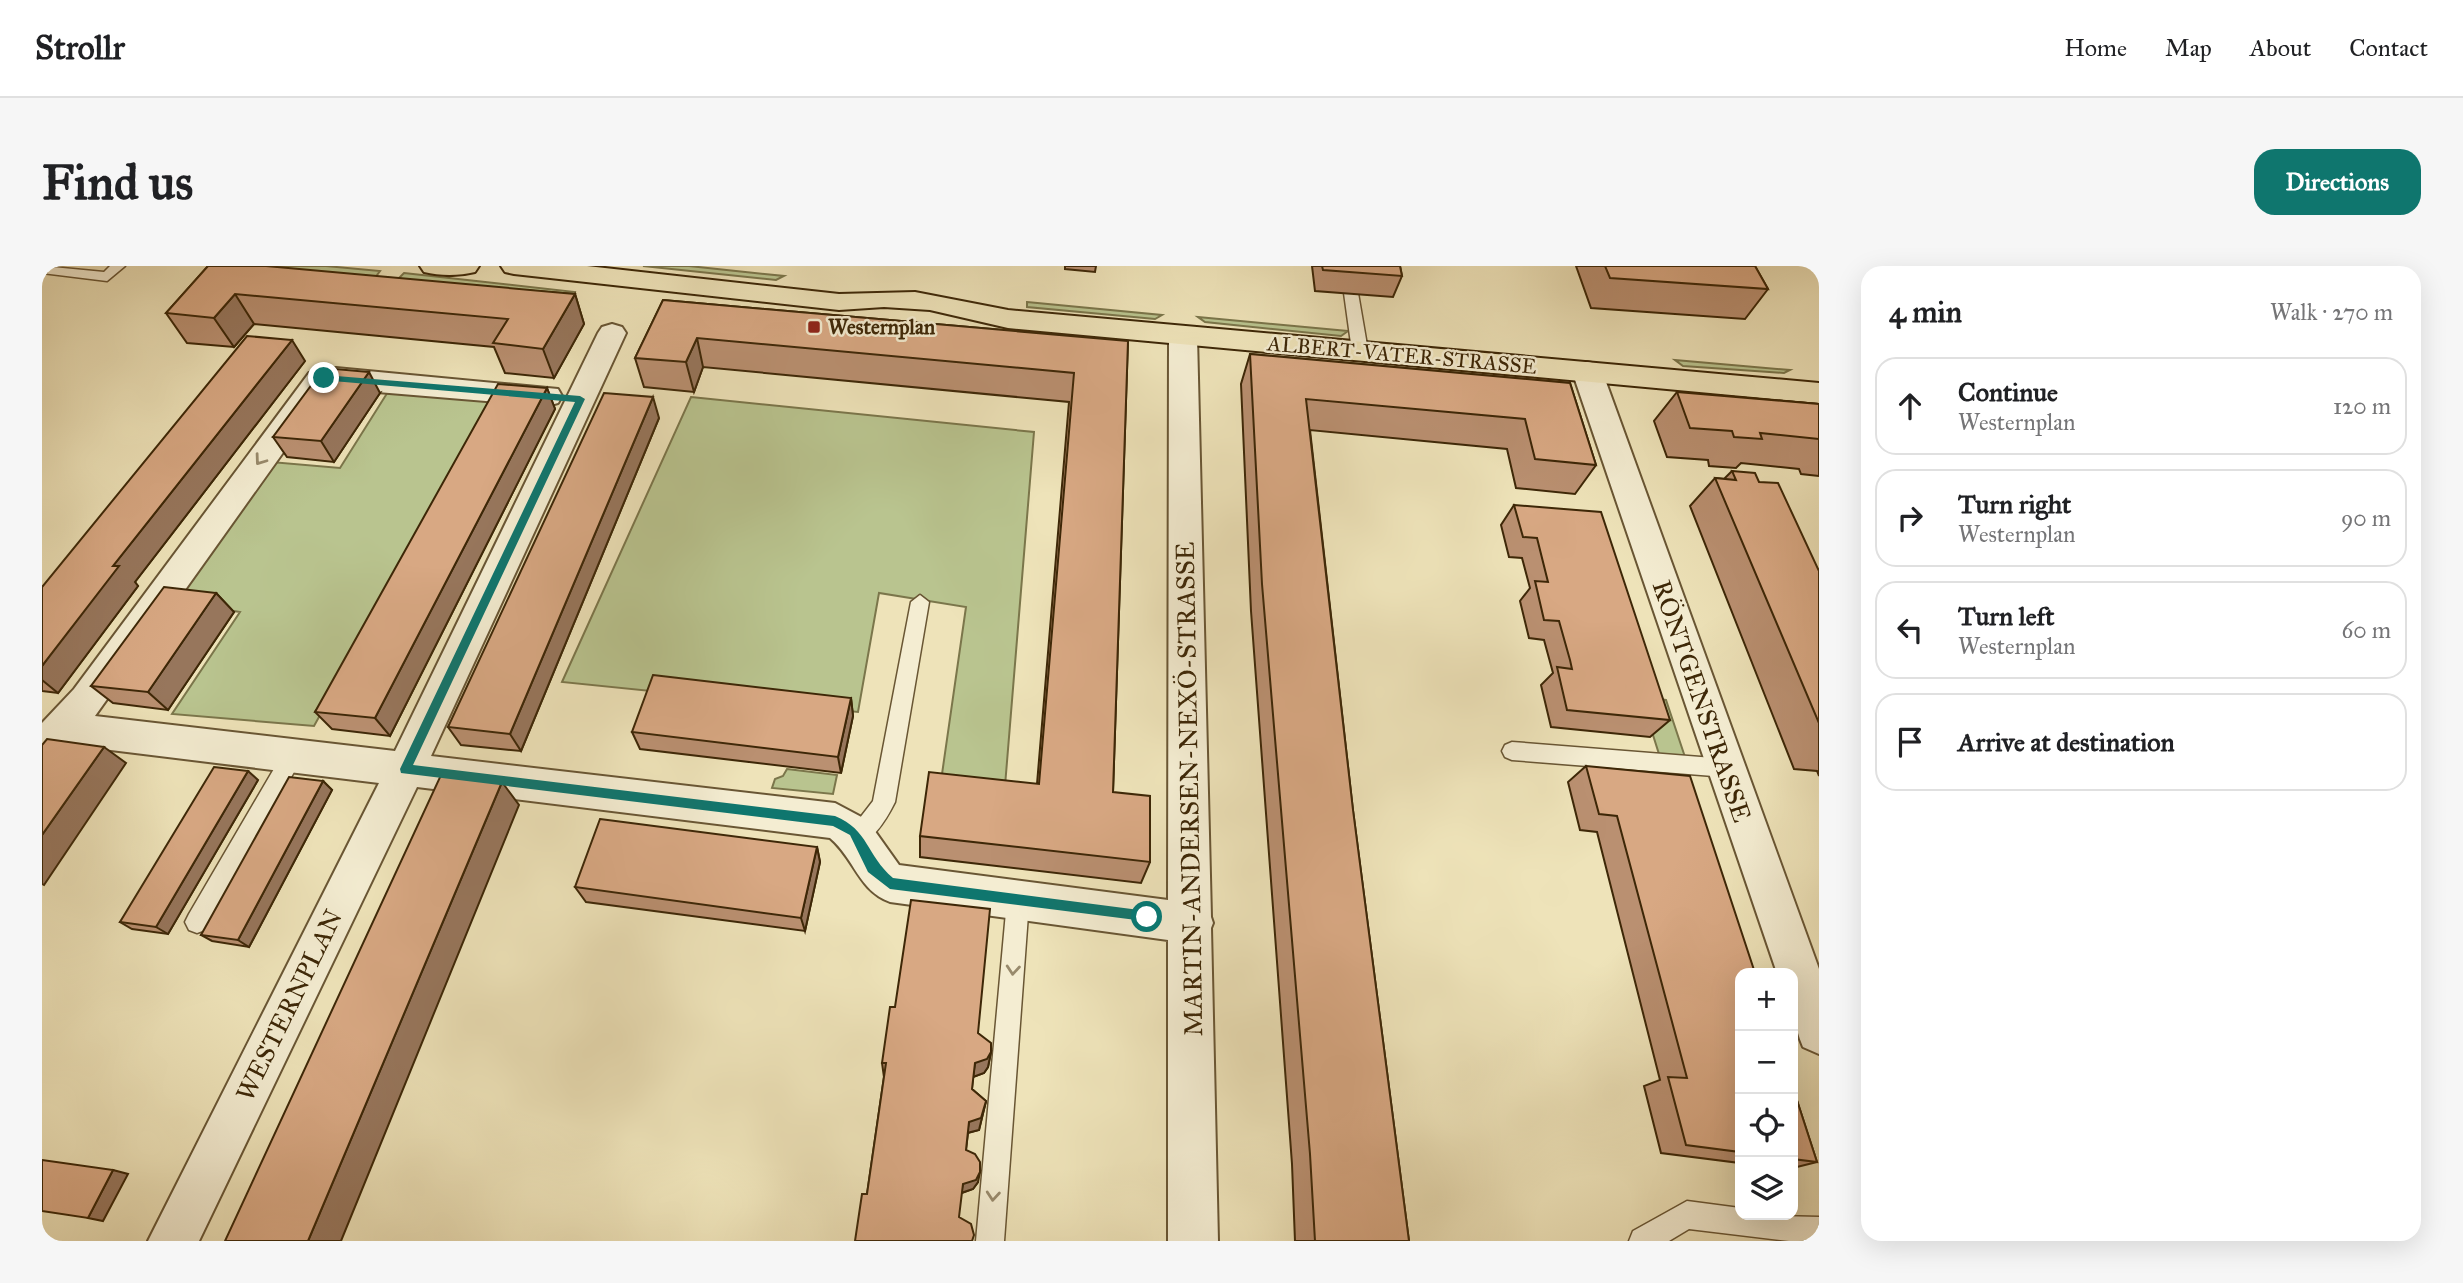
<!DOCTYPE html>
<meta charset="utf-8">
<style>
body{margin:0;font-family:"IM FELL Great Primer",serif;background:#f6f6f6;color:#202124}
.controls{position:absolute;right:21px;bottom:21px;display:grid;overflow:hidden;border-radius:14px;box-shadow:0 7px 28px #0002}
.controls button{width:63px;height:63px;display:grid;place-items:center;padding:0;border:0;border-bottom:2px solid #e0e0e0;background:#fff;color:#202124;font:35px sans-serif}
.stop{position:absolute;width:21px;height:21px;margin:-16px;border:5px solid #0f766e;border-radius:50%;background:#fff}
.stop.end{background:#0f766e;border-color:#fff;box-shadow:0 2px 7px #0008}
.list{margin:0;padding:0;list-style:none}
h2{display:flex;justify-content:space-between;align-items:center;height:91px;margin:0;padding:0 28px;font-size:30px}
h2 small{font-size:23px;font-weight:400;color:#757577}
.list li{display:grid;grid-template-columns:46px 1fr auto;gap:21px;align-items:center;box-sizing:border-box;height:98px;margin:0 14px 14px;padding:0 14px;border:2px solid #e0e0e0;border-radius:21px}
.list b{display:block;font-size:26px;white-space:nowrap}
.list p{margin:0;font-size:23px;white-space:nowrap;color:#757577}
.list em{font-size:23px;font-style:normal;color:#757577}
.icon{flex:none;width:38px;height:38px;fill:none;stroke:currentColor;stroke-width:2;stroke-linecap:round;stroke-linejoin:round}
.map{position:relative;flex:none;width:1777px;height:975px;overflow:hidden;border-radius:21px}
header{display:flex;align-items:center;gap:42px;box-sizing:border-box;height:98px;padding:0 35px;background:#fff;border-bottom:2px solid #e0e0e0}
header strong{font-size:33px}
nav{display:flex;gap:38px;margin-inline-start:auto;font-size:24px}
.intro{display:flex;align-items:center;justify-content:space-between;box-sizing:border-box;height:168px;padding:0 42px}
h1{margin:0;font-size:49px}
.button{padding:18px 32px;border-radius:21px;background:#0f766e;color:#fff;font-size:24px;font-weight:700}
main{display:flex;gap:42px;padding:0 42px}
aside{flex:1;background:#fff;border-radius:21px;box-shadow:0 7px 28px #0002}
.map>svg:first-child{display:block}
</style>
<header>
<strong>Strollr</strong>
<nav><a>Home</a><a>Map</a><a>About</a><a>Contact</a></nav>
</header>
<div class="intro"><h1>Find us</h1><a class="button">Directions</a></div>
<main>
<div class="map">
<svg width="1777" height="975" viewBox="0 0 1777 975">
<rect width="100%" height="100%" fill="#eee3b9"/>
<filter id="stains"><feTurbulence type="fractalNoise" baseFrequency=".00286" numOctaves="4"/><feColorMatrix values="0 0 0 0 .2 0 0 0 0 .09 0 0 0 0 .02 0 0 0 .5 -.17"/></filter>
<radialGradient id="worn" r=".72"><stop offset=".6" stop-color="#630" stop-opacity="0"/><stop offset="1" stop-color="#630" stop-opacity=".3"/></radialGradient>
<path fill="#b9c48f" stroke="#7b764b" stroke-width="2" d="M195,0h89l54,5 -6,8z
M601,0h46l95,10 -8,4z
M362,7l171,19 -2,6 -177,-17z
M985,36l135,13 -7,4 -128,-12z
M1156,51l150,14 -7,5 -136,-14z
M1633,94l115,10 -6,3 -101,-7z
M349,121l106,10 -183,329 -142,-12 68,-102 -70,-11 101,-139 69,6z
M649,131l343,35 -29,354 -64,-5 25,-174 -87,-14 -21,119 -296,-30z
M1599,431l25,3 19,57 -26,-3z
M745,503l50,6 -4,19 -61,-6 3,-9 8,-3z"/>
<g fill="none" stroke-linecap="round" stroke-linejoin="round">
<defs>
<path id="lane" d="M0,0l62,6 6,-6h15l-18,15 -65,-8z
M1309,23l7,4 10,58 -8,5 -8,-5 -8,-58z
M878,329l9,7 -34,200c-8,16 -20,37 -38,44l-8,-3 -3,-7 27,-35 38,-199z
M1470,476l214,17 7,3 4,6 -4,6 -7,3 -214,-17 -7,-3 -3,-6 3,-6z
M250,481l7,3 4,6 -98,174 -8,3 -8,-3 -4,-8 4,-8 96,-164z
M976,624l8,3 3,8 -25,340h-28l31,-340 3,-8z
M1645,935l53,7v7l79,2v24h-30l-100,-12 -20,12h-40l4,-10z"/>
<path id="street" d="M570,58l10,3 4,6 -195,423 404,47 32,17 32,45 269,35 1,-564 4,-6 10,-3 10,3 4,6 14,581 2,6 -2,5 7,313h-50v-301l-278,-38c-32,-12 -35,-43 -60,-64l-413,-51 -218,454h-51l231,-458 -309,-38 -14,15 -14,5v-42l32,-34 235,-316 27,-5 222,21 4,7 -4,7 -11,3 -218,-18 -234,328 300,35 203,-418 4,-6z
M1545,96l10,2 5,7 217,598v85l-16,-7c-11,-25 -10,-47 -10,-74h-16l-205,-602 5,-7z"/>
<path id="primary" d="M378,0h59l-4,6c-16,4 -35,4 -51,0z
M459,0h86l252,28 76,-2 93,18 811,73v20l-811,-75 -78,-18 -46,-3 -45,3 -325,-36 -9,-2z"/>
</defs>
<use href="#lane" stroke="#695634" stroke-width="3"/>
<use href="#street" stroke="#695634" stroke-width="4"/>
<use href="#primary" stroke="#3d2707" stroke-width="4"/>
<use href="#lane" fill="#f4edd2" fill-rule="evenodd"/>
<use href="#street" fill="#f4edd2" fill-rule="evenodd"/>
<use href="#primary" fill="#eee3b9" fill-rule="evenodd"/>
</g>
<path fill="#ba9071" stroke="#3d2707" stroke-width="2" d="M166,0l367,28 9,30 -30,54 -49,-5 -11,-26 -240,-23 -20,23 -47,-4 -21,-30z
M1023,0h31l-1,6 -30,-3z
M1270,0h88l2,10 -9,21 -78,-6z
M1534,0h179l13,23 -23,30 -154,-11z
M621,34l465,41 -15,451 37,70 -9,21 -221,-26v-21l117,-52 32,-382 -366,-35 -9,25 -50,-5 -9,-29z
M1208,88l320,29 26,82 -21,29 -59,-6 -9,-39 -197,-19 43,380 56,431h-114l-3,-77 -41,-553 -10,-227z
M263,95l-170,221 3,4 -80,107 -16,-2v-104z
M505,122l8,21 -165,327 -58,-7 -17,-17z
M1635,126l142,12v72l-18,-2 -2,-5 -58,-6 -5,5 -27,-2 -1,-6 -41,-3 -13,-36z
M338,127l-46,69 -47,-5 -14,-20z
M617,152l-138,333 -60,-6 -13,-18z
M1690,205l27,11 60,89v205l-2,-5 -23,-2 -104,-263 25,-28 9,1z
M1472,239l156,215 -20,17 -99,-10 -10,-42 12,-12 -9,-33 -15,-2 -9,-37 10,-13 -8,-30 -13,-1 -8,-32z
M174,327l18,19 -66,98 -55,-7 -22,-17z
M809,432l2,18 -12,57 -201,-24 -8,-17z
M1544,500l154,207v190l-79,-10 -17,-67 16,-6 -63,-248 -17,-2 -12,-48z
M216,514l-90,154 -36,-5 -12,-7z
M281,515l9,9 -83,157 -37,-6 -11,-6z
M775,581l3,15 -15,69 -219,-29 -11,-15z
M936,767l13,19 -3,15 -4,6 -11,4 -1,12 14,12 -7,29 -11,3 -2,17 12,32 -5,7 -11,4 -95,1 17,-117 -2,-14z
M1751,822l24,74 -24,6z"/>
<path fill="#97765c" stroke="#3d2707" stroke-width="2" d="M193,28l19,30 -20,23 -20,-29z
M533,28l9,30 -30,54 -11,-29z
M655,72l6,29 -9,25 -8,-30z
M250,74l13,21 -170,221 3,4 -80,107 -16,-13v-14l71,-100z
M327,106l11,21 -46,69 -13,-21z
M505,122l8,21 -165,327 -15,-18z
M611,131l6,21 -138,333 -11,-17z
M174,327l18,19 -66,98 -20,-18z
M809,432l2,18 -12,57 -3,-16z
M62,481l22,16 -82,122 -2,-1v-49z
M206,505l10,9 -90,154 -12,-7z
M281,515l9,9 -83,157 -11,-7z
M460,516l17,23 -178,436h-33z
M775,581l3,15 -15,69 -4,-13z
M949,786l-3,15 -4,6 -11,4 2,-14z
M944,835l-7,29 -12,3 2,-11z
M71,904l15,4 -25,47 -15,-3z
M938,906l-2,10 -5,7 -12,4 2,-9z"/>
<path fill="#d8a883" stroke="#3d2707" stroke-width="2" d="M166,0h58l309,28 -32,55 -50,-6 15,-24 -273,-25 -21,24 -48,-5z
M1280,0h78l2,10 -79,-6z
M1563,0h150l13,23 -158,-11z
M621,34l465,41 -15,451 37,4v66l-230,-26 9,-64 110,12 35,-411 -377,-35 -11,24 -51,-4z
M205,70l45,4 -179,226h6l-77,100v-79z
M1208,88l320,29 26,82 -61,-6 -10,-40 -219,-20 47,411 56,431h-94l-5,-87 -48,-570z
M282,102l45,4 -48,69 -48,-4z
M456,118l49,4 -172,330 -60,-6z
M1635,126l142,12v35l-59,-6 2,6 -28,-2 -2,-6 -42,-3z
M562,127l49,4 -143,337 -62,-7z
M1690,205l23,2 4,9 19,1 41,88v152l-104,-245 21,2z
M1472,239l87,7 69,208 -103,-10 -10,-43 15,2 -2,-9 -11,-39 -15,-1 -9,-39 13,1 -11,-44 -14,-1z
M122,321l52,6 -68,99 -57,-6z
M611,409l198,23 -13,59 -206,-25z
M5,473l57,8 -62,88v-90z
M1544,500l104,10 65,197h-15v179l-54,-7 -18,-68 19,1 -70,-262 -18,-2z
M172,501l34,4 -92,156 -36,-5z
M399,509l61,7 -194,459h-83z
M247,511l34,4 -85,159 -37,-5z
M558,553l217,28 -16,71 -226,-31z
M869,634l79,9 -12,124 13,10v9l-4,7 -12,4 -3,26 14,12 -5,17 -12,4 -3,28 9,4 5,8v10l-4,8 -13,4 -4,33 12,7 3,11 -2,6h-117l7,-47h5l19,-131h-4l8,-56h5z
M1751,822l24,74 -24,-3z
M0,894l71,10 -25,48 -46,-7z"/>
<defs><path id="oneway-chevron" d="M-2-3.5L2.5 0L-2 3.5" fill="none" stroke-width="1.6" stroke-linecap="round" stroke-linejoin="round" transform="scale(1.75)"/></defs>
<g stroke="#988a6c">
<use href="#oneway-chevron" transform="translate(218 194) rotate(126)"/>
<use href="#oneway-chevron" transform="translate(971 704) rotate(95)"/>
<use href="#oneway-chevron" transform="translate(951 930) rotate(95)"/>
</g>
<path fill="#0f766e" d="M282,109l256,21 5,3 -172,366 422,51c34,14 31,39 58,62l254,33 5,2v9l-262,-33 -22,-17 -18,-37 -17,-9 -432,-53 -1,-4 175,-367 -254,-22z"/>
<rect fill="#8f2418" stroke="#f4edd2" stroke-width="2.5" x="765" y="54" width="14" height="14" rx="3.5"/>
<g text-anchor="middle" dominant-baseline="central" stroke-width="5" stroke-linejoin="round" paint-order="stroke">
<g font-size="21" font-weight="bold" fill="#3d2707" stroke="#f4edd2" text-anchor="start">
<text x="786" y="61">Westernplan</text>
</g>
<g font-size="21" fill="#3d2707" stroke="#f4edd2">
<text transform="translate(1360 89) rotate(5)">ALBERT-VATER-STRASSE</text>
</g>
<g font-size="26" fill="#3d2707" stroke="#f4edd2">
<text transform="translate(1660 435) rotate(71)">RÖNTGENSTRASSE</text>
<text transform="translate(1147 523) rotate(-91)">MARTIN-ANDERSEN-NEXÖ-STRASSE</text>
<text transform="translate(247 739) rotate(-64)">WESTERNPLAN</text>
</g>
</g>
<rect width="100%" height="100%" filter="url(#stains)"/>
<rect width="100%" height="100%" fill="url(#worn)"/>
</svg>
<div class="controls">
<button>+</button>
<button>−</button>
<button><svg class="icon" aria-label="locate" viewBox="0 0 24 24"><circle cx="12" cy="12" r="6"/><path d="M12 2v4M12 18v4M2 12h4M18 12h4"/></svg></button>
<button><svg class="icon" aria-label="layers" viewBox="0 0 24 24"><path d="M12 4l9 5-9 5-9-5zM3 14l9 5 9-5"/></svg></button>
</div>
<div class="stop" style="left:1105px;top:651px"></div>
<div class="stop end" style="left:282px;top:112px"></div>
</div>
<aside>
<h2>4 min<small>Walk · 270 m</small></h2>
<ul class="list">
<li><svg class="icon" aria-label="ahead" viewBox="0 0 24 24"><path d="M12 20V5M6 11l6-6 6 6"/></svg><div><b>Continue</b><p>Westernplan</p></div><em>120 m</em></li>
<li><svg class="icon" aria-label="right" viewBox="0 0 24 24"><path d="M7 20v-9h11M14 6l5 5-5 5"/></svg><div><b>Turn right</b><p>Westernplan</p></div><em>90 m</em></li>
<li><svg class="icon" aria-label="left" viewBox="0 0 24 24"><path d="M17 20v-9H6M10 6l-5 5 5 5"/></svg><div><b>Turn left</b><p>Westernplan</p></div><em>60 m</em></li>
<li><svg class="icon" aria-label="arrive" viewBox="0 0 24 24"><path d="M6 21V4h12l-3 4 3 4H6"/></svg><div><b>Arrive at destination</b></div></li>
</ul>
</aside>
</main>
